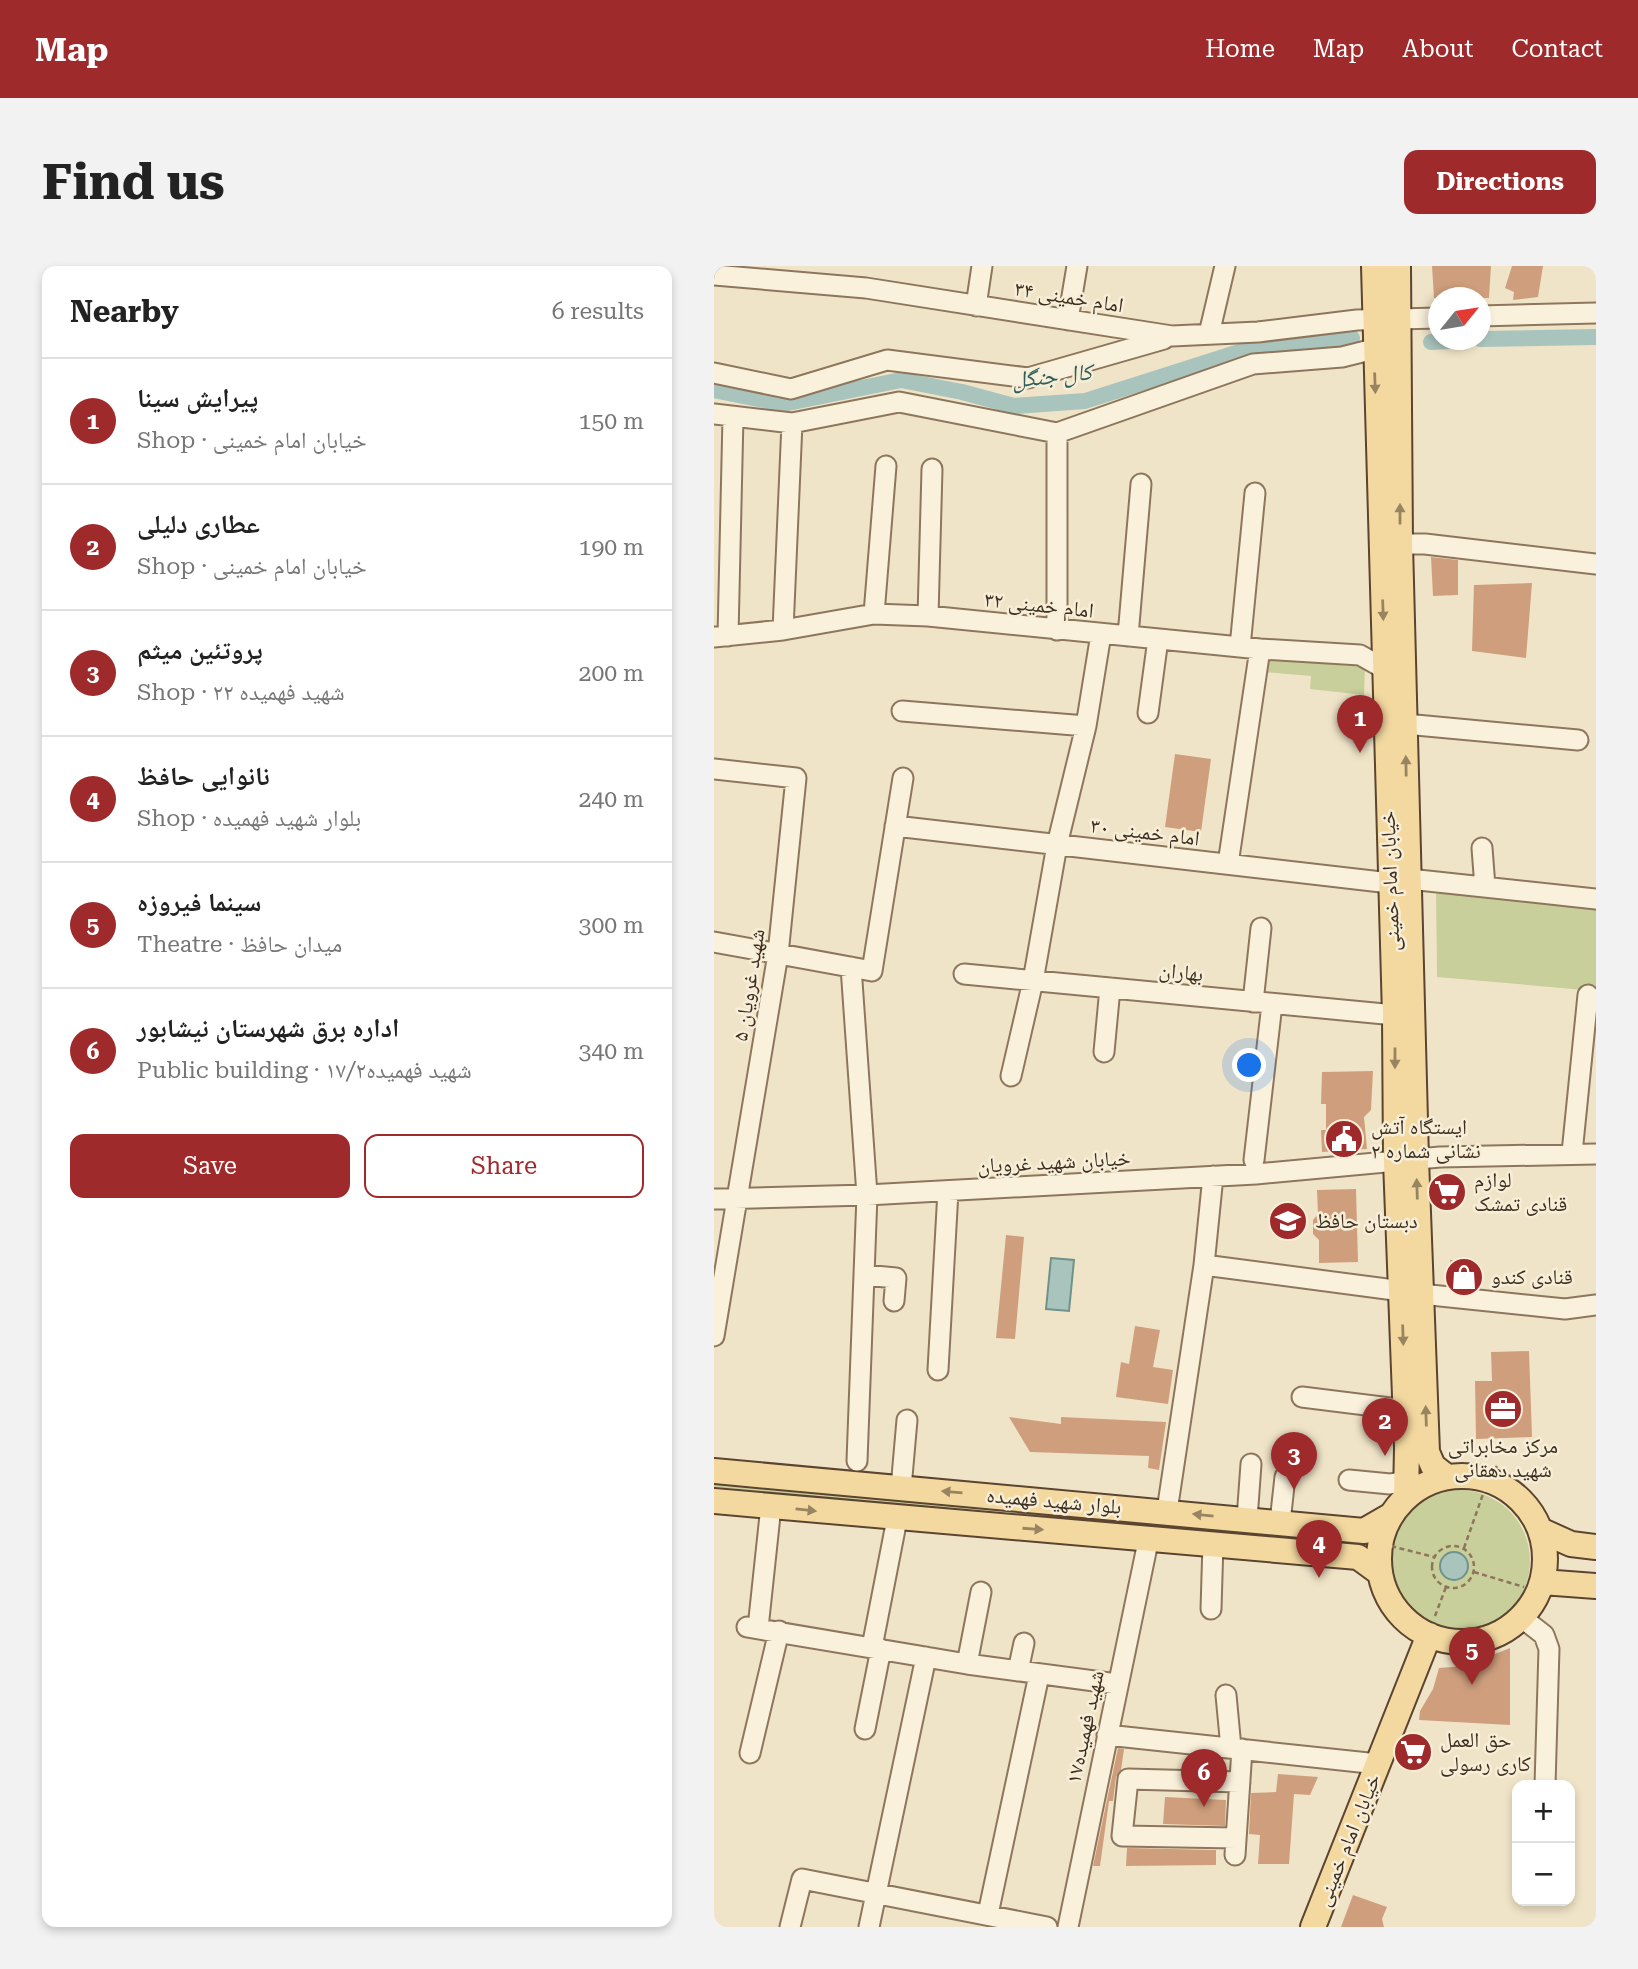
<!DOCTYPE html>
<meta charset="utf-8">
<style>
body{margin:0;font-family:"Roboto Serif","Noto Naskh Arabic",serif;background:#f2f2f2;color:#222}
.controls{position:absolute;right:21px;bottom:21px;display:grid;overflow:hidden;border-radius:14px;box-shadow:0 4px 10px #0003}
.controls button{width:63px;height:63px;display:grid;place-items:center;padding:0;border:0;border-bottom:2px solid #e0e0e0;background:#fff;color:#222;font:35px sans-serif}
.compass{position:absolute;left:714px;top:21px;width:63px;height:63px;border-radius:50%;background:#fff;box-shadow:0 4px 10px #0003;rotate:60deg}
.you{position:absolute;left:536px;top:800px;width:24px;height:24px;margin:-18px;border:5px solid #fff;border-radius:50%;background:#1a73e8;box-shadow:0 0 0 10px #1a73e833}
.badge{display:grid;place-items:center;width:46px;height:46px;border-radius:50%;background:#9e2a2b;color:#fff;font-size:23px;font-weight:700}
.pin{position:absolute;translate:-50% -58px;filter:drop-shadow(0 2px 4px #0008)}
.pin::after{content:'';position:absolute;top:37px;width:24px;height:21px;background:inherit;clip-path:polygon(0 0,100% 0,50% 100%)}
.list{margin:0;padding:0;list-style:none}
h2{display:flex;justify-content:space-between;align-items:center;height:91px;margin:0;padding:0 28px;font-size:30px}
h2 small{font-size:23px;font-weight:400;color:#767676}
.list li{display:grid;grid-template-columns:46px 1fr auto;gap:21px;align-items:center;box-sizing:border-box;height:126px;padding:0 28px;border-top:2px solid #e0e0e0}
.list b{display:block;font-size:26px;white-space:nowrap}
.list p{margin:0;font-size:23px;white-space:nowrap;color:#767676}
.list em{font-size:23px;font-style:normal;color:#767676}
.actions{display:flex;gap:14px;padding:21px 28px}
.actions a{flex:1;padding:16px 0;border:2px solid #9e2a2b;border-radius:14px;text-align:center;font-size:24px;color:#9e2a2b}
.actions .main{background:#9e2a2b;color:#fff}
.map{position:relative;flex:none;width:882px;height:1661px;overflow:hidden;border-radius:14px}
header{display:flex;align-items:center;gap:42px;box-sizing:border-box;height:98px;padding:0 35px;background:#9e2a2b;color:#fff}
header strong{font-size:33px}
nav{display:flex;gap:38px;margin-inline-start:auto;font-size:24px}
.intro{display:flex;align-items:center;justify-content:space-between;box-sizing:border-box;height:168px;padding:0 42px}
h1{margin:0;font-size:49px}
.button{padding:18px 32px;border-radius:14px;background:#9e2a2b;color:#fff;font-size:24px;font-weight:700}
main{display:flex;gap:42px;padding:0 42px}
aside{flex:1;background:#fff;border-radius:14px;box-shadow:0 4px 10px #0003}
.map>svg:first-child{display:block}
</style>
<header>
<strong>Map</strong>
<nav><a>Home</a><a>Map</a><a>About</a><a>Contact</a></nav>
</header>
<div class="intro"><h1>Find us</h1><a class="button">Directions</a></div>
<main>
<aside>
<h2>Nearby<small>6 results</small></h2>
<ul class="list">
<li><span class="badge">1</span><div><b>پیرایش سینا</b><p>Shop · خیابان امام خمینی</p></div><em>150 m</em></li>
<li><span class="badge">2</span><div><b>عطاری دلیلی</b><p>Shop · خیابان امام خمینی</p></div><em>190 m</em></li>
<li><span class="badge">3</span><div><b>پروتئین میثم</b><p>Shop · شهید فهمیده ۲۲</p></div><em>200 m</em></li>
<li><span class="badge">4</span><div><b>نانوایی حافظ</b><p>Shop · بلوار شهید فهمیده</p></div><em>240 m</em></li>
<li><span class="badge">5</span><div><b>سینما فیروزه</b><p>Theatre · میدان حافظ</p></div><em>300 m</em></li>
<li><span class="badge">6</span><div><b>اداره برق شهرستان نیشابور</b><p>Public building · شهید فهمیده۱۷/۲</p></div><em>340 m</em></li>
</ul>
<div class="actions"><a class="main">Save</a><a>Share</a></div>
</aside>
<div class="map">
<svg width="882" height="1661" viewBox="0 0 882 1661">
<rect width="100%" height="100%" fill="#f0e4c8"/>
<path fill="#c9cf9b" d="M552,393l99,8 -1,28 -54,-6 1,-13 -47,-4z
M722,625l160,15v85l-159,-14z
M0,1216l632,56 -2,8 -630,-59z
M674 1295a71 71 0 1 1 142 0a71 71 0 1 1-142 0Z"/>
<path fill="#a9c4bc" stroke="#6f938a" stroke-width="2" d="M337,992l23,2 -5,51 -23,-2z
M726 1300a14 14 0 1 1 28 0a14 14 0 1 1-28 0Z"/>
<g fill="none" stroke-linecap="round" stroke-linejoin="round">
<path stroke="#a9c4bc" stroke-width="16" d="M766,73l116,-2
M717,76l37,-2
M0,124l69,14 118,-24 61,12 52,14 71,-5 163,-52 104,-11"/>
</g>
<path fill="#cf9f7d" d="M718,0h59l-2,32h-55z
M798,0h31l-5,31 -25,3 1,-8 -9,-4z
M717,291l27,3v35l-25,1z
M818,317l-6,75 -54,-7 2,-66z
M461,488l36,5 -10,73 -36,-5z
M659,805l-2,39 -7,7 3,32 -45,3 -1,-22h5v-26h-5l1,-32z
M642,923l2,73 -39,1v-23l-6,-6v-14l5,-6 -1,-24z
M292,969l18,2 -9,102 -19,-1z
M736,994h25l-1,27 -15,-1 -4,-4z
M421,1060l25,4 -7,37 20,3 -5,34 -52,-7 5,-35 8,2z
M815,1085l3,86 -56,2 -1,-58h17l-1,-29z
M295,1151l52,7v-7l105,5 -7,48 -11,-2 1,-12 -119,-4z
M796,1382v77l-91,-5 1,-9 13,-22 6,-21 26,-2z
M404,1482l6,1 -3,21 -5,7 -3,24h-4l-9,65h-7z
M564,1508l40,3 -8,18 -16,-1 -5,70h-31l2,-29 -11,-1 2,-41 25,-1z
M451,1531l61,3 -1,26 -62,-2z
M413,1582l89,2v15l-90,1z
M639,1629l34,12 -5,12 2,8h-43z"/>
<g fill="none" stroke-linecap="round" stroke-linejoin="round">
<defs>
<path id="minor" d="M0,9l152,13 306,48 86,-4 99,-12 81,-2
M262,40l6,-40
M766,50l116,-3
M354,54l9,-54
M495,68l16,-68
M0,107l77,16 96,-29 141,18 136,-39
M0,148l78,9 107,-21 158,31 196,-69 89,-7 32,-8
M343,167v197
M686,278h25l171,20
M160,348l12,-148
M214,350l4,-147
M69,364l9,-207
M14,370l5,-219
M414,370l13,-152
M0,371l69,-7 91,-16 54,2 332,33 100,6 25,14
M526,381l15,-154
M188,445l184,15
M434,447l10,-74
M691,458l173,16
M0,503l82,9 -18,176 -64,382
M181,560l495,57
M768,582l3,39
M514,598l32,-215
M695,613l187,20
M0,676l158,29 31,-193
M137,701l16,228 -10,266
M250,708l431,41
M539,736l8,-74
M390,786l6,-64
M297,810l22,-95 24,-136 29,-119 15,-92
M858,887l16,-158
M540,894l18,-156
M0,933l153,-4 389,-21 184,-17 156,-3
M490,999l198,26
M150,1009l32,3 -2,23
M707,1028l144,15 31,-4
M224,1104l10,-179
M588,1131l104,13
M635,1214l41,4 16,-3
M187,1222l6,-68
M453,1245l37,-246 9,-89
M533,1253l4,-55
M566,1256l5,-45
M497,1343l2,-66
M807,1351l23,18 5,14 -4,136
M33,1361l220,37 150,20
M44,1362l13,-122
M158,1381l25,-128
M253,1398l14,-72
M304,1405l6,-28
M512,1429l5,53
M151,1463l16,-80
M393,1469l271,29
M36,1487l29,-122
M522,1572l-114,-2 6,-57 112,3
M521,1589l7,-106
M274,1648l51,-239
M76,1661l12,-48 245,48
M155,1661l57,-270
M354,1661l81,-390"/>
<path id="major" d="M660,0l21,749 1,146 11,287 -1,49
M684,0l2,278 16,615 11,293 6,14 14,11
M0,1205l650,60 26,-15
M665 1293a83 83 0 1 1 166 0a83 83 0 1 1-166 0Z
M0,1235l644,56 22,16
M826,1264l31,14 25,3
M828,1316l54,4
M599,1661l116,-292"/>
</defs>
<use href="#minor" stroke="#8d765c" stroke-width="23"/>
<use href="#major" stroke="#5b4430" stroke-width="28"/>
<path stroke="#8d765c" stroke-width="2.5" stroke-dasharray="5 3.5" stroke-linecap="butt" d="M669,1278l51,13
M718 1301a21 21 0 1 1 42 0a21 21 0 1 1-42 0Z
M750,1282l24,-68 9,-14
M760,1306l50,15
M721,1350l11,-29"/>
<use href="#minor" stroke="#faf1dc" stroke-width="19"/>
<use href="#major" stroke="#f3d9a0" stroke-width="24"/>
</g>
<defs><path id="oneway-solid" d="M-6-.8H1V-3.2L6.5 0L1 3.2V.8H-6Z" transform="scale(1.75)"/></defs>
<g fill="#988460">
<use href="#oneway-solid" transform="translate(661 117) rotate(88)"/>
<use href="#oneway-solid" transform="translate(686 248) rotate(-90)"/>
<use href="#oneway-solid" transform="translate(669 344) rotate(88)"/>
<use href="#oneway-solid" transform="translate(692 500) rotate(-91)"/>
<use href="#oneway-solid" transform="translate(681 792) rotate(90)"/>
<use href="#oneway-solid" transform="translate(703 923) rotate(-92)"/>
<use href="#oneway-solid" transform="translate(689 1069) rotate(88)"/>
<use href="#oneway-solid" transform="translate(712 1150) rotate(-92)"/>
<use href="#oneway-solid" transform="translate(238 1226) rotate(-175)"/>
<use href="#oneway-solid" transform="translate(92 1244) rotate(6)"/>
<use href="#oneway-solid" transform="translate(489 1249) rotate(-174)"/>
<use href="#oneway-solid" transform="translate(319 1263) rotate(4)"/>
</g>
<defs>
<symbol id="civic-disc" viewBox="-11 -11 22 22"><circle r="9.5" fill="#9e2a2b" stroke="#f7eed8"/><path d="M-.6-6.5H3V-4.5H.6V-3L4-1V1h2V6H-6V1h2V-1L-.6-3ZM-1.2 2.5V6h2.4V2.5Z" fill="#fff"/></symbol>
<symbol id="supermarket-disc" viewBox="-11 -11 22 22"><circle r="9.5" fill="#9e2a2b" stroke="#f7eed8"/><path d="M-6-5.5h2.5l.6 2H6L4.5 2H-2.5L-4.4-4H-6ZM-1.5 3.2a1.3 1.3 0 1 0 .1 0ZM3 3.2a1.3 1.3 0 1 0 .1 0Z" fill="#fff"/></symbol>
<symbol id="school-disc" viewBox="-11 -11 22 22"><circle r="9.5" fill="#9e2a2b" stroke="#f7eed8"/><path d="M0-5L7-2L0 1L-7-2ZM-4 1L0 2.5L4 1V4Q0 6-4 4Z" fill="#fff"/></symbol>
<symbol id="shop-disc" viewBox="-11 -11 22 22"><circle r="9.5" fill="#9e2a2b" stroke="#f7eed8"/><path d="M-5-2.5h2.3a2.7 3.5 0 0 1 5.4 0H5L5.5 6h-11ZM-1.5-2.5h3a1.5 2.3 0 0 0-3 0Z" fill="#fff"/></symbol>
<symbol id="office-disc" viewBox="-11 -11 22 22"><circle r="9.5" fill="#9e2a2b" stroke="#f7eed8"/><path d="M-6-3h4V-5.5h4V-3h4V5H-6ZM-1-4.5V-3h2v-1.5ZM-6 0V1H6V0Z" fill="#fff"/></symbol>
</defs>
<g fill-rule="evenodd">
<use href="#civic-disc" x="608" y="851" width="44" height="44"/>
<use href="#supermarket-disc" x="711" y="904" width="44" height="44"/>
<use href="#school-disc" x="552" y="933" width="44" height="44"/>
<use href="#shop-disc" x="728" y="989" width="44" height="44"/>
<use href="#office-disc" x="767" y="1121" width="44" height="44"/>
<use href="#supermarket-disc" x="677" y="1464" width="44" height="44"/>
</g>
<g text-anchor="middle" dominant-baseline="central" stroke-width="5" stroke-linejoin="round" paint-order="stroke">
<g font-size="21" fill="#3d2e20" stroke="#f7eed8">
<text transform="translate(355 31) rotate(9)">امام خمینی ۳۴</text>
<text transform="translate(325 339) rotate(6)">امام خمینی ۳۲</text>
<text transform="translate(431 566) rotate(7)">امام خمینی ۳۰</text>
<text transform="translate(676 615) rotate(-92)">خیابان امام خمینی</text>
<text transform="translate(467 706) rotate(6)">بهاران</text>
<text transform="translate(35 719) rotate(-81)">شهید غرویان ۵</text>
<text transform="translate(340 896) rotate(-3)">خیابان شهید غرویان</text>
<text transform="translate(340 1235) rotate(5)">بلوار شهید فهمیده</text>
<text transform="translate(371 1461) rotate(-78)">شهید فهمیده۱۷</text>
<text transform="translate(634 1574) rotate(-68)">خیابان امام خمینی</text>
</g>
<g font-size="21" fill="#3d2e20" stroke="#f7eed8" text-anchor="start">
<text x="657" y="861">ایستگاه آتش<tspan x="657" dy="24">نشانی شماره ۲</tspan></text>
<text x="760" y="914">لوازم<tspan x="760" dy="24">قنادی تمشک</tspan></text>
<text x="601" y="955">دبستان حافظ</text>
<text x="777" y="1011">قنادی کندو</text>
<text x="789" y="1180" text-anchor="middle">مرکز مخابراتی<tspan x="789" dy="24">شهید دهقانی</tspan></text>
<text x="726" y="1474">حق العمل<tspan x="726" dy="24">کاری رسولی</tspan></text>
</g>
<g font-size="23" font-style="italic" fill="#2f5d5a" stroke="#f7eed8">
<text transform="translate(338 110) rotate(-6)">کال جنگل</text>
</g>
</g>
</svg>
<div class="controls">
<button>+</button>
<button>−</button>
</div>
<svg class="compass" viewBox="-18 -18 36 36"><path d="M0-13l5 13h-10z" fill="#e53935"/><path d="M0 13l5-13h-10z" fill="#767676"/></svg>
<div class="you"></div>
<div class="pin badge" style="left:646px;top:487px">1</div>
<div class="pin badge" style="left:671px;top:1190px">2</div>
<div class="pin badge" style="left:580px;top:1224px">3</div>
<div class="pin badge" style="left:605px;top:1312px">4</div>
<div class="pin badge" style="left:758px;top:1419px">5</div>
<div class="pin badge" style="left:490px;top:1541px">6</div>
</div>
</main>
